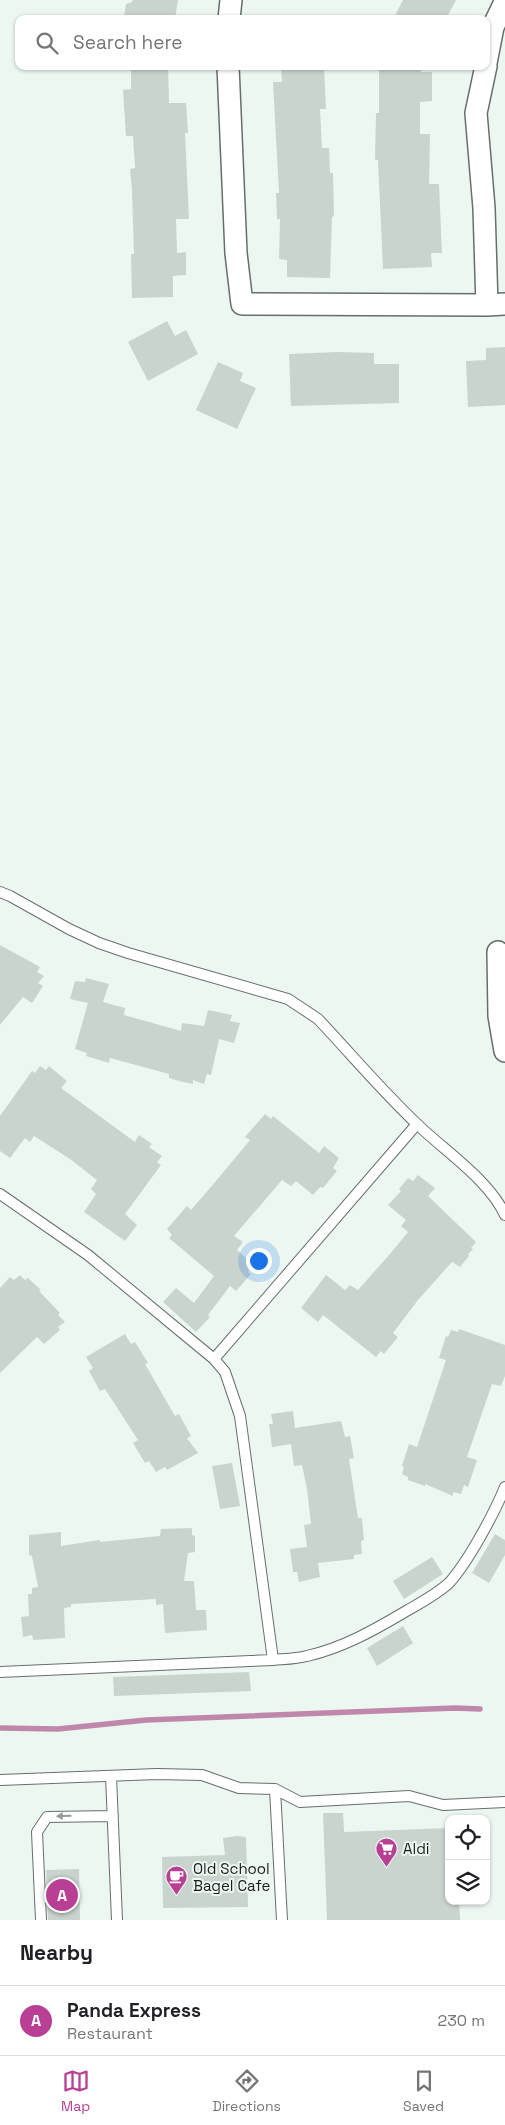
<!DOCTYPE html>
<style>
body{margin:0;font-family:"Space Grotesk",sans-serif;background:#f6f6f6;color:#202124}
.controls{position:absolute;right:15px;bottom:15px;display:grid;overflow:hidden;border-radius:10px;box-shadow:0 1px 4px #0004}
.controls button{width:45px;height:45px;display:grid;place-items:center;padding:0;border:0;border-bottom:1px solid #e0e0e0;background:#fff;color:#202124;font:25px sans-serif}
.you{position:absolute;left:258px;top:1260px;width:18px;height:18px;margin:-12px;border:4px solid #fff;border-radius:50%;background:#1a73e8;box-shadow:0 0 0 8px #1a73e833}
.badge{display:grid;place-items:center;width:32px;height:32px;border-radius:50%;background:#b83f94;color:#fff;font-size:16px;font-weight:700}
.pin{position:absolute;translate:-50% -50%;border:2px solid #fff;box-shadow:0 1px 5px #0006}
.list{margin:0;padding:0;list-style:none}
h2{display:flex;justify-content:space-between;align-items:center;height:65px;margin:0;padding:0 20px;font-size:21px}
h2 small{font-size:16px;font-weight:400;color:#757577}
.list li{display:grid;grid-template-columns:32px 1fr auto;gap:15px;align-items:center;box-sizing:border-box;height:70px;padding:0 20px;border-top:1px solid #e0e0e0}
.list b{display:block;font-size:19px;white-space:nowrap}
.list p{margin:0;font-size:16px;white-space:nowrap;color:#757577}
.list em{font-size:16px;font-style:normal;color:#757577}
.icon{flex:none;width:28px;height:28px;fill:none;stroke:currentColor;stroke-width:2;stroke-linecap:round;stroke-linejoin:round}
.map{position:relative;flex:none;width:505px;height:1920px;overflow:hidden}
.search{position:absolute;background:#fff;box-shadow:0 1px 4px #0004;left:15px;right:15px;top:15px;height:55px;display:flex;align-items:center;gap:12px;box-sizing:border-box;padding:0 18px;border-radius:10px;color:#757577;font-size:19px}
.sheet{height:135px;background:#fff}
nav{display:flex;justify-content:space-around;align-items:center;box-sizing:border-box;height:70px;border-top:1px solid #e0e0e0;background:#fff;font-size:14px;color:#757577}
nav a{display:grid;justify-items:center;gap:2px}
nav .on{color:#b83f94}
.map>svg:first-child{display:block}
</style>
<div class="map">
<svg width="505" height="1920" viewBox="0 0 505 1920">
<rect width="100%" height="100%" fill="#ecf7f2"/>
<g fill="none" stroke-linecap="round" stroke-linejoin="round">
<path stroke="#bf88aa" stroke-width="5.5" d="M0,1728l58,1 88,-9 309,-12 25,1"/>
</g>
<path fill="#cad4cf" d="M133,0h45l-3,19 -51,-2 2,-13 6,-2z
M403,0h53l-10,19h-53z
M131,66h37l1,37h17l2,30h-3l4,86h-13l1,34 9,-1v23l-13,1v21l-41,1 -1,-44h3l-2,-64 -2,-21 5,-1 -2,-32h-7l-3,-46 8,-1z
M281,66h43l2,43h-6l2,39h7l1,25h3l1,43 -2,1 -2,61 -43,-1v-17l-8,-1 1,-40h-3l-1,-26h3l-6,-111h9z
M379,66h42v6h11v29l-12,1v32h10l-1,50h10l3,69h-11l1,14 -49,2 -5,-109h-3l1,-47h3z
M167,321l8,15 11,-6 12,24 -50,27 -20,-39z
M505,347v58l-37,2 -2,-46 20,-1v-12z
M337,352l37,1v11h25v39l-108,3 -2,-52z
M218,362l25,11 -3,8 16,7 -19,41 -41,-19z
M0,945l40,22 -3,5 7,4 -6,7 5,3 -11,17 -9,-6 -23,28z
M86,978l23,6 -6,18 22,6 -1,7 57,16 1,-8 22,3 4,-16 24,5 -2,6 10,2 -6,20 -15,-4 -8,36 -4,-1 -3,10 -11,-4v4l-14,-3 -10,-3v-4l-59,-16 -1,5 -23,-7 1,-3 -12,-4 13,-46 -18,-4 5,-18 10,1z
M40,1066l6,4 3,-4 18,15 -6,7 74,54 4,-7 13,9 -3,3 13,9 -5,6 4,3 -36,49 12,11 -12,16 -41,-29 12,-18 -5,-5 6,-9 -27,-21 -36,-23 -4,6 -5,-4 -15,20 -10,-7v-35l32,-45 3,2z
M265,1114l6,5 2,-3 46,37 5,-7 15,12 -6,10 4,3 -14,17 -3,-1 -7,8 -17,-14 -5,5 -9,-6 -48,56 9,6 -6,8 17,15 -6,7 3,2 -15,17 -6,-5 -22,29 2,2 -14,15 -33,-30 13,-14 18,15 20,-27 -45,-38 3,-3 -5,-6 20,-23 4,4 25,-29 34,-41 -5,-3z
M418,1175l17,13 -7,8 48,46 -5,6 2,1 -5,5 1,2 -9,11 -8,-5 -34,38 -25,33 5,4 -14,17 -3,-3 -5,6 -53,-42 -5,7 -17,-14 25,-33 19,15 5,-5 8,5 32,-36 18,-22 -7,-6 5,-6 -18,-15 13,-14 -2,-2 9,-11 5,3z
M20,1275l5,5 3,-2 13,12 -2,1 21,22 -2,2 7,7 -7,5 2,3 -16,14 -7,-7 -37,36v-85l10,-11 4,3z
M459,1329l46,16v31l-4,10 -9,-2 -25,73 10,3 -9,27 -4,-2 -3,9 -8,-2v4l-28,-12v2l-17,-6v-3l-6,-3 2,-7 -2,-1 7,-22 8,3 29,-87 -7,-2 7,-22 2,1 3,-7 7,2z
M125,1334l6,10 4,-2 13,21 -3,1 30,52 4,-2 12,22 -4,2 11,15 -31,17 -2,-3 -9,5 -7,-11 -4,2 -12,-20 5,-3 -33,-51 -5,2 -11,-20 4,-3 -7,-11z
M293,1411l2,17 46,-7 4,16 5,-1 4,22 -5,1 9,59h4l2,22 -3,1 1,13 -8,1v4l-36,4 2,14 -21,5 -2,-10h-4l-3,-23 17,-2 -3,-22 7,-1 -4,-35 -5,-24 -8,1 -3,-22 -19,3 -3,-23h4l-2,-10z
M232,1463l8,43 -20,3 -8,-43z
M192,1528v7l3,1v16l-7,1 -4,28h10l2,29h10l1,20 -42,3 -2,-29 -7,1v-6l-85,5v3l-7,1 1,30 -32,2 -1,-5 -9,2 -2,-20 8,-1 -1,-22h4v-6l6,-1 -6,-31 -3,-1v-20l32,-3v14l39,-6v2l60,-6 1,-7z
M495,1534l10,6v15l-16,28 -17,-10z
M432,1557l11,17 -39,25 -11,-18z
M403,1626l10,17 -36,23 -10,-18z
M249,1672l2,19 -137,5 -1,-19z
M323,1813h20l1,19 105,-4v73h10l1,19h-133z
M237,1836l9,1 2,70 -85,1 -1,-51 63,-2 -2,-17z
M79,1869l1,51h-32l-2,-50z"/>
<g fill="none" stroke-linecap="round" stroke-linejoin="round">
<defs>
<path id="lane" d="M0,892l10,4 59,33 30,14 29,10 160,46 30,20c33,35 65,73 100,106 28,27 71,55 87,90
M0,1194l88,61 126,104 11,13 15,44 33,244
M214,1359l203,-235
M0,1672l273,-12c11,-1 23,-1 34,-4 36,-8 69,-27 101,-46 14,-8 29,-16 41,-27 19,-21 45,-69 56,-96
M111,1776l6,144
M0,1780l157,-6 45,1 37,13 36,1 7,131
M275,1789l25,13 109,-6 34,9 62,-3
M41,1920l-4,-88 10,-15 66,-1"/>
<path id="street" d="M229,19l2,-19
M486,63l7,-36 12,-25
M228,66l8,187 6,51 245,1 -3,-97 -8,-95 10,-47
M487,305l18,-1
M498,952l1,64 6,35"/>
</defs>
<use href="#lane" stroke="#666f6b" stroke-width="12"/>
<use href="#street" stroke="#666f6b" stroke-width="24"/>
<use href="#lane" stroke="#fff" stroke-width="10"/>
<use href="#street" stroke="#fff" stroke-width="21"/>
</g>
<defs><path id="oneway-solid" d="M-6-.8H1V-3.2L6.5 0L1 3.2V.8H-6Z" transform="scale(1.25)"/></defs>
<use fill="#989998" href="#oneway-solid" transform="translate(64 1816) rotate(179)"/>
<defs>
<symbol id="supermarket-pin" viewBox="-11 -11 22 30"><path d="M0 17L-7.5 6A9.5 9.5 0 1 1 7.5 6Z" fill="#b83f94" stroke="#ecf7f2"/><path d="M-6-5.5h2.5l.6 2H6L4.5 2H-2.5L-4.4-4H-6ZM-1.5 3.2a1.3 1.3 0 1 0 .1 0ZM3 3.2a1.3 1.3 0 1 0 .1 0Z" fill="#fff"/></symbol>
<symbol id="cafe-pin" viewBox="-11 -11 22 30"><path d="M0 17L-7.5 6A9.5 9.5 0 1 1 7.5 6Z" fill="#b83f94" stroke="#ecf7f2"/><path d="M-5.5-4.5H6V0H3Q3 3.5 0 3.5H-2.5Q-5.5 3.5-5.5 0ZM3-3.2v2h1.7v-2ZM-6 4.5H4V6H-6Z" fill="#fff"/></symbol>
</defs>
<g fill-rule="evenodd">
<use href="#supermarket-pin" x="374" y="1836" width="25" height="34"/>
<use href="#cafe-pin" x="164" y="1864" width="25" height="34"/>
</g>
<g text-anchor="middle" dominant-baseline="central" stroke-width="4" stroke-linejoin="round" paint-order="stroke">
<g font-size="15" fill="#191d1b" stroke="#ecf7f2" text-anchor="start">
<text x="403" y="1848">Aldi</text>
<text x="193" y="1868">Old School<tspan x="193" dy="17">Bagel Cafe</tspan></text>
</g>
</g>
</svg>
<div class="controls">
<button><svg class="icon" aria-label="locate" viewBox="0 0 24 24"><circle cx="12" cy="12" r="6"/><path d="M12 2v4M12 18v4M2 12h4M18 12h4"/></svg></button>
<button><svg class="icon" aria-label="layers" viewBox="0 0 24 24"><path d="M12 4l9 5-9 5-9-5zM3 14l9 5 9-5"/></svg></button>
</div>
<div class="you"></div>
<div class="pin badge" style="left:62px;top:1895px">A</div>
<div class="search"><svg class="icon" aria-label="search" viewBox="0 0 24 24"><circle cx="10" cy="10" r="6"/><path d="M15 15l6 6"/></svg>Search here</div>
</div>
<section class="sheet">
<h2>Nearby<small></small></h2>
<ul class="list">
<li><span class="badge">A</span><div><b>Panda Express</b><p>Restaurant</p></div><em>230 m</em></li>
</ul>
</section>
<nav>
<a class="on"><svg class="icon" aria-label="map" viewBox="0 0 24 24"><path d="M3 6l6-2 6 2 6-2v14l-6 2-6-2-6 2zM9 4v14M15 6v14"/></svg>Map</a>
<a><svg class="icon" aria-label="directions" viewBox="0 0 24 24"><path d="M12 3l9 9-9 9-9-9zM9 14v-3h6M13 9l2 2-2 2"/></svg>Directions</a>
<a><svg class="icon" aria-label="saved" viewBox="0 0 24 24"><path d="M7 4h10v16l-5-4-5 4z"/></svg>Saved</a>
</nav>
